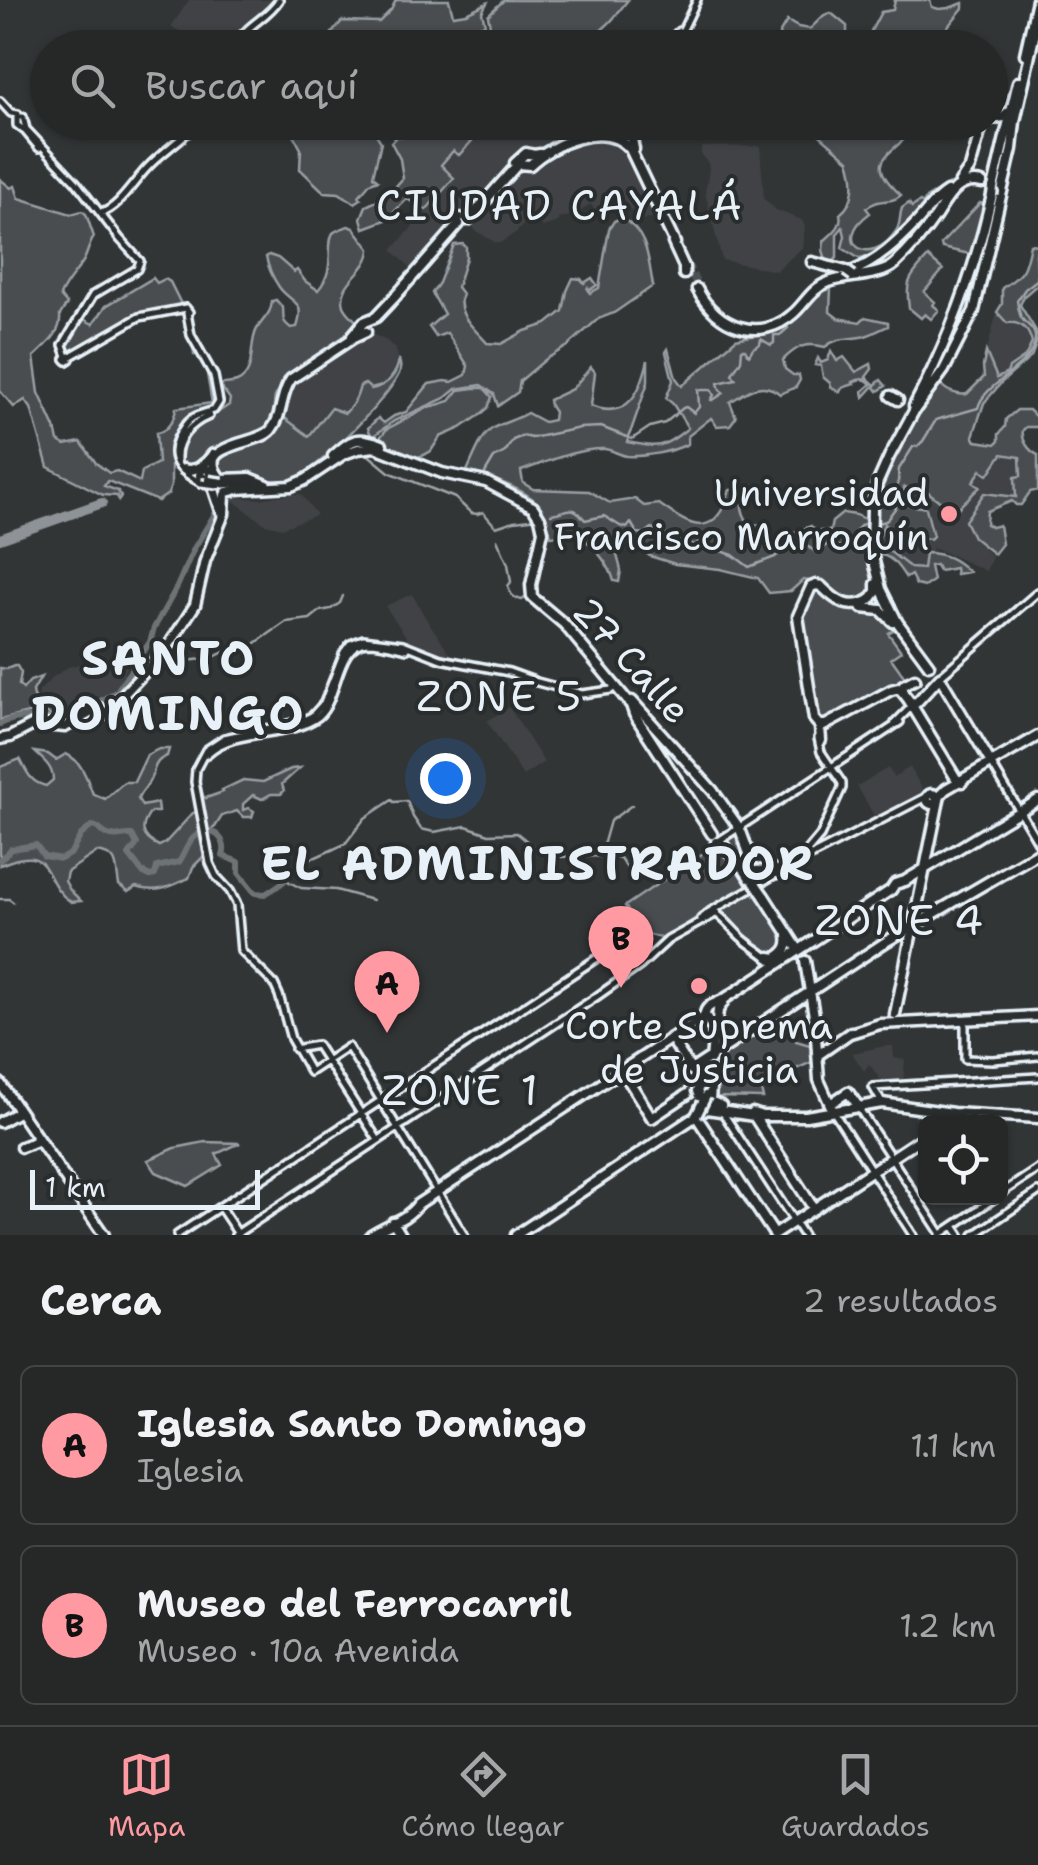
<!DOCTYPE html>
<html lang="es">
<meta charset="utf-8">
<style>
body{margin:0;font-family:"Shantell Sans",sans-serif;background:#323434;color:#f1f3f6}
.controls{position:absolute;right:30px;bottom:30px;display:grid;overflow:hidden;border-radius:15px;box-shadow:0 2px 8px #0004}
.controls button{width:90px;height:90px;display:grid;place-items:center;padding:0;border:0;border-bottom:2px solid #424445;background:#262828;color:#f1f3f6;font:50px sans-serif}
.scale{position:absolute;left:30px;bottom:25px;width:230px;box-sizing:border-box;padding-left:10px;border:5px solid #e8f1f8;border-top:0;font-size:28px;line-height:35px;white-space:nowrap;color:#e8f1f8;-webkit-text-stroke:8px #2a2d2e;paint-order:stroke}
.you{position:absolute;left:445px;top:778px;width:35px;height:35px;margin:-25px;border:8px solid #fff;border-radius:50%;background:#1a73e8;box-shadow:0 0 0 15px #1a73e833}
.badge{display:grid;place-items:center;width:65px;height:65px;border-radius:50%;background:#ff9aa2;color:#111;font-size:32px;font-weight:700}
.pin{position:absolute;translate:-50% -82px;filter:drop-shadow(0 2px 5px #0008)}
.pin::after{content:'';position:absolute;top:52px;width:35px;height:30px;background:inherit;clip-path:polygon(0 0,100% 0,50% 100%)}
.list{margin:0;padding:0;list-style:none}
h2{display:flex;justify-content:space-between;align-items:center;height:130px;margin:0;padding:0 40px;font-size:42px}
h2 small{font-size:32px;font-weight:400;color:#a4a6a8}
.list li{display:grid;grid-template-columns:65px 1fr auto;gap:30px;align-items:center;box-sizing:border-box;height:160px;margin:0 20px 20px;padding:0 20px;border:2px solid #424445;border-radius:15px}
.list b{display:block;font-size:38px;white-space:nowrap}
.list p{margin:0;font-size:32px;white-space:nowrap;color:#a4a6a8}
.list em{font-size:32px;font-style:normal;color:#a4a6a8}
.icon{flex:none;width:55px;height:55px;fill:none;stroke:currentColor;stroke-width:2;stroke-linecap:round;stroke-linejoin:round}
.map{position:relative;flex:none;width:1038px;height:1235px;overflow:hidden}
.search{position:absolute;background:#262828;box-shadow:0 2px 8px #0004;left:30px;right:30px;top:30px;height:110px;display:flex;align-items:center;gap:25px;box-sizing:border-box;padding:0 35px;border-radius:55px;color:#a4a6a8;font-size:38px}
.sheet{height:490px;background:#262828}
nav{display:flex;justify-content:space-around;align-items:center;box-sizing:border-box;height:140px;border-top:2px solid #424445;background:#262828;font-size:28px;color:#a4a6a8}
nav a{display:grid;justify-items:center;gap:5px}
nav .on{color:#ff9aa2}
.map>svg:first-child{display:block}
</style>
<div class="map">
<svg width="1038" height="1235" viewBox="0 0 1038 1235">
<rect width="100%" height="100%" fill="#323536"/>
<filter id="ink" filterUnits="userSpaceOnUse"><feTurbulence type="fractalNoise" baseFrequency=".01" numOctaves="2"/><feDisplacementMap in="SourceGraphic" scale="20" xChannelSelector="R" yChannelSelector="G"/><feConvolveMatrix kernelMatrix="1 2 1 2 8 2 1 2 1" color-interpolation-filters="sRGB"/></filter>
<g filter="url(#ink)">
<path fill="#3f4244" d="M189,0h87l-28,24 -6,1 -12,22h-18l-41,-20z
M497,123h89v16l26,2 12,10 35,67 -5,-1 -12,3 -6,-1 -17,-26 -6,1 -17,17 -6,-7 -12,10 -20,5v3l-15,5 -12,-12 -14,17 -17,11h-4l-20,-12 -5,-6 -11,8 -6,-6 -39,45 -23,-22 63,-71 -14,-13 12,-15 6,4 26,-26 5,4z
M760,146l4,53 12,11 26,10 3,7 -3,21 -26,23 -54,-11 -17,-67 4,-24 -1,-6 -7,-8v-8z
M997,312l9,11 12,1 10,6 4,13 -7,14 -16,11 -1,5 -12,5 -10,-25z
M372,334l15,7 8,8 4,10 -5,17 -17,12 -6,1 -10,-3 -4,13 -5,7 -7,7 -14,-5 -23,28 -26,-19 8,-30 5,-5 54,-39z
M1002,454l18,3 2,15 -6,25 -32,-4 -19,28 8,16 19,20 -6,14 -42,-19 -10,-3 -2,-3 1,6 -8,1 -1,16 -13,-1 -22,-17 -7,1 -5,-9 7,-20 13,12 33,4 3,-2 -7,-29 -22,-4 -1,-18 10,5 16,2 29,15 22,-22 -7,-4 8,-12 7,4z
M291,494h10l16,21 -35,13 -17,-4 -34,-25v-2h4l24,2z
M412,594l15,26 27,39 -15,-2 -27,-12 -27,-39z
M93,652h6l14,7 5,-2 9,11 -10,20 -12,10 -4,1 -3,-3 -4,3 1,4 -33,18h-6l-18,-22 1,-8 14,-14 15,-10 14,-4z
M509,707l35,55 -21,14 -36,-55z
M910,767l14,25 -48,27 -19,-33 31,-18 6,9z
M884,1046h9l1,12 11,2 -2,23 -21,1 1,-6 -2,2 -12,-16 -5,7 -10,-15 -1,-3z"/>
<path fill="#494d4f" stroke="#989fa4" stroke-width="2.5" d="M396,0h53l4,15 13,-2 21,-10 -5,9 3,12 -22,8 -2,15h-134l5,-14 10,-12 37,1 12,-12z
M504,0h124c-7,8 -13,18 -21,25 -28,28 -71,23 -108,22l-7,-10 -4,-22z
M895,0h35l2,7 7,2 10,-1 14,-5v5l-18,22 -13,3 -25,14 -125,1 -3,-14 8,-13 11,6 12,2 14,-14 7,-2 16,13v12l6,9 10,-1 18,-34 12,-2z
M772,122l103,1 10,6 28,2c-26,26 -49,31 -12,64 -11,10 -19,1 -35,13l4,5c-40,29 0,57 26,18 5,-7 3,-15 6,-23l7,-5 3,4 8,-5 3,2 3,-6 23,-14 3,3 -21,12 -50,53 -21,7 -18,-11 3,-12 -2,-9 -6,7v24l-4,4 -6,1 -4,-13 1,-9c8,-8 19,-14 16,-27 17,-13 15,-36 9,-54l-35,-30 -35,1z
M287,123h89l-2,8 7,11 -8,34 5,4 -8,3 -11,13 2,3 -6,4 -16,-10 -15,-1 -24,-23 1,-20z
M409,123h86l-5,10 -6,-5 -25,27 -6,-4 -12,14 13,13 -28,32 -19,-11 -21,21 -22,8 -3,-10 5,-12 21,-10 16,-18 -3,-19 -9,-17 5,-5 9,-1z
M0,179l11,9 4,-2 4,12 52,16 11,-3 4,3 8,23c-5,7 -6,15 -10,23 -8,13 -18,22 -24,36l7,8 -7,11c2,19 -14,30 -26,42l5,36 16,35 3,13 7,4 16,-3 15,21 13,10 8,-2 23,11 2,-11 16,-8 -2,-30c11,-1 19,-14 20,-25l36,-5 -6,-35 -6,-13h-6l-1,-14c12,21 27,41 22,66l-28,12 -5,5 -11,26v36l-3,8 -10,7 -50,-20 -4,5 14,5 3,6 -2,3 -2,-4 -14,-1 -55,-28 -17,-59 -6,-8 -11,7 -14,-16z
M980,203l6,2 -12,50 -32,-7 -1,-4z
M621,218c27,14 27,40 32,68l-39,27 -16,6 -30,27 -22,13 -26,22 -2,11 -20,14 -4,-12 -13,-9 -25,4 -11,9 -51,23 -22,16 -4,-9 10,-10 6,5 10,-7 12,-4 23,-28 16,-3 7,1 14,-7 2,-9 -21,-33 -11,4 -7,-10 15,-13 -12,-21 7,-10 15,-38 9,-1 3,3v11l-9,29 5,7c-7,20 12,34 25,49l14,1 24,-13 22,-7 16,-13 4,-20 6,-13 8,1 3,4 8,-5 5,7 -7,5 -3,-3 3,6 9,-5 10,-59 5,-8z
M348,226l6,2 16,21c-1,23 -33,32 -26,57 3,7 11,13 15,19l-7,8 -65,42 -12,22 -2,16 -7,14 -7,5 -37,12 -15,15 -18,10 -5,-6 -3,1 -4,-5 4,-14 12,-16 36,-24 1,-6 -10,-14c6,-2 12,-1 17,-3 20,-8 11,-38 20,-53 6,-11 14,-14 15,-28l4,-1 7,8c1,10 -2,13 8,20l6,-1c9,-28 -6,-23 -18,-40 -6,-9 -11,-20 -13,-30l3,-2 9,3 16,14 3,-2 8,11 13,9c19,-21 7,-46 15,-57 3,-3 11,-5 15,-7z
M1030,244l8,1 -2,10 2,29 -14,12 -4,9 16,26 2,8 -7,18 -29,25 -18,21 -11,33 3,5 20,3 3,-3v-7l6,-7 1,-8 11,-9h12l9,9v8h-12l-3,3c-2,10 6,21 15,25v35l-8,2 -9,13h-5l-4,-4 -25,10 -1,13 6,3 7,-2 3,19 -8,10 -21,-17 -8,-16 19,-28 32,4 -1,-20 6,-1 -1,-19 -18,-3 -14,21 -7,-5 -8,12 7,5 -22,21 -11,-1 -19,-15 -24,-5v17l22,4 7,28 -3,3 -25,-3 -1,6 -5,1v2l-4,-1 -1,-5 4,-2 -14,-13 -7,19 5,9 7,-1 22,17 12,1 2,-16c19,0 31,6 44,19l-13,2 -1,-6 -16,3 -3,-6 -6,1 3,15 -9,6 -8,-2 -5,-10 -5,3c-7,-11 -16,-25 -31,-23l-1,-43 11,-38 30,-57 26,-33c4,7 18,12 26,10l17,-17 -1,-11 3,-14 11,26 10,-5 2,-5 16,-11 7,-14c-3,-13 -11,-22 -25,-20l-10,-11 5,-8v-16c22,-14 23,-19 28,-44z
M928,257l15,13 -19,22 11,10 -2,3 6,5 -8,9 -6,-5 -4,4 -12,-10c-4,-28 1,-31 19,-51z
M153,278l4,5 8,-4 5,3 13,26 -45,8 -68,40 -7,-7 16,-32 14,7 13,-18z
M826,287l5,1 -1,24 8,6 22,4 5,-5 23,5v4c-7,3 -15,8 -23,10 -15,4 -27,0 -40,11 -19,-5 -28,-1 -42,13l2,9 8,6h6l1,5 -4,7 -16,7c-18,-15 -32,-3 -50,8l6,15 -6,8 -13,1 -6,-8 -23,18v8c-17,8 -42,13 -61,12 -8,-1 -14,-6 -22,-7 -28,-1 -58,13 -84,22l2,12 10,6 56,2 21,12 25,-4 9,7 15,-2c21,14 47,38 65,2 2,-5 4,-11 6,-16l23,-4c-14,12 -14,23 -4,38l15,1 9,15 38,-14 5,5h14l2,-9 11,-9 13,2 9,4 1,33 8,37 -5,10 -23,5 -30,-22 -13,-2 -12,11 -22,2 -11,-15 -38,-9 -45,-5 -25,-8 -20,-15 -16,3 7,26 -2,12 -5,-1c-5,-18 -21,-35 -36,-47l-27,2c-3,-9 -4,-22 -11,-30 -12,-16 -53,-30 -73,-35 7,-14 14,-37 28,-44 11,-5 22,-8 32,-14l17,9 9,-2 1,-8 -4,-6 -1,-6 23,-11 19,-22 4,5 -4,34c38,15 50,-16 57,-46v22l-21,60c32,6 35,7 61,-14l-15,-24 -7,-6 7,-17 -7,-29 2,-3 8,29 6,8 54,-47 39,-8 16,-10 21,-27z
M831,351l6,10 7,-4 12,15 15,-8 1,5 -6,8 9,8 6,-5 5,6 -8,5 -4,-5 -10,11 -1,-6 8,-7c-5,-6 -11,-6 -18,-2l1,2 -12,4 -2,4 -9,-5 -1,-4 -7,-6 -2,-11 -6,-1 3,-7 3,5 7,-3z
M399,359c1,7 3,8 0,15 -11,24 -81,96 -105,105 -17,6 -30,-1 -46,-3 -12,-2 -19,1 -30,-7l-1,-4 3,-9c34,-17 37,0 62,-40l27,20 22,-28 14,5c9,-9 12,-15 15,-27l5,-2 6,5c16,-3 26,-14 28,-30z
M474,388h10l8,9 -4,11 -8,7 -19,13 -21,9 -9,14 -7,4 -9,3 -38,-17 10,-12 40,-21 23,-7 9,-11z
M813,589h8l17,18 14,3 21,-1 9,4 15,15 -9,5 13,18 -10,7 15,21 -84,44 -3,-4 -18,-103z
M14,666h3l4,7 -2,12 4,4 7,-8 11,-4 -8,14 1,6 19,22 -21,-7 -32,8v-52l7,1z
M159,749h10l-2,7c-14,6 -11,12 -17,24 -3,7 -9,11 -12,19l4,7 15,-3 1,9h-7c-12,15 -10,26 8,34l6,-3 28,-30 6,-1 -1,-25h3l2,9 3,2 17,-6 -1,-2 21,-10 20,2 28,-13 9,-1 -18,16 2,7 -3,3h-10l-9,5 -9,-4 -10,9v6l6,-2 5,3 -2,6h-9l-6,-6 -15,5 -7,11 -15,10 4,19 -11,11 -4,11c-19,9 -32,16 -53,9l-8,5 -9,-7c-4,-20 1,-29 -22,-33l-30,20 -2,9 5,9 11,11 -10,1c-32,-21 -15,-61 -71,-37v-98l20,-8c7,12 9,23 26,27l7,-6c0,-13 -9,-19 -18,-28l13,2 8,6 10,-6c16,7 21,25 27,40l12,5 19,-17h10l13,-27z
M739,829l9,21v19l39,67 -1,14 -16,7 -18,-12 -30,-28 -3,3 -9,-1 -5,-7 -40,27 -23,-6 -17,-27z
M770,1020l2,9 12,-3 12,15 14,4 2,17 -52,23 3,13 -47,-1 -4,-7 5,-34z
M205,1142l35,1 -24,11 6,11 -34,21 -32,-14 -8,-12 27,-12z"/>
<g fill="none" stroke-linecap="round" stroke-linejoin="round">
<path stroke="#9fa5aa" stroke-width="2.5" d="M365,452l24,20 66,26 16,15 6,1 6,-2 13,15 18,-6 17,-2
M485,473l9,-15 11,-6 8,-12 10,-4 9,2 48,-10 21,-1 31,12 18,-12 15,-4 18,-15 3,-1 8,6 5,-6 -1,-17h13l3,5 -3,5h2l11,-7 -4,-3 -2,-7 18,-4 -4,-5 9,-14 1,-11h3l4,6 4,-7 7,-4 1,-5 10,6 3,-2v-8h6l8,-7
M551,514c18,-2 20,-12 34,6l19,-4 16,10 7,2 4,-5 6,10 8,1 7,-6c16,11 24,10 43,17l5,-4 4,9 5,2 6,-3 18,6 16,12 26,-10 11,-9 7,3 14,-5 9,6 11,-7 16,2c9,-6 10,-17 20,-23
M877,523l9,-2 10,-14 3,-38 14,-22 5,-1 5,-5 13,-21 42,-12c6,-27 60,-42 57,-72 -1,-10 -10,-11 -14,-19 -2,-4 -3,-12 -4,-16l8,-12 13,-10
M497,539l11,25 3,18 -3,4c2,8 5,12 14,14l6,-4
M150,636l11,10
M169,653l17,8 26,-3 12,-6 29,-7 33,-23 24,-3 10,-8 11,-2 9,-6 3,-7
M600,856l10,-35 22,-16
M0,899h9l4,3
M372,900l-36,-10 -35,-2 -12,-6 -2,-4 19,-19 10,-2 29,-13 20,-26 27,-18 2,2 13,-1 6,16 8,12 13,3 32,-6 23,8 28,-1 27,22 9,2 61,-1 6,2 9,13 -2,4 4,6"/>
<path stroke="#6e7376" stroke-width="6" d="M0,724c21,-10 40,-7 61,0l56,-33 33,-49 4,-14 23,-41 16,-37 23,-38
M0,860l11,-11 25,-4 8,11 17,3 10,-6 10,-18 11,-9c8,1 8,6 16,9 9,4 15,-1 24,0l5,9 -8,11 13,17 8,4 5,-1 2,-8 22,-5c6,-8 9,-23 20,-28 16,-8 29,7 24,22l16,6v11l16,20 10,1c8,-5 16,-9 22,-16"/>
<path stroke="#8d9397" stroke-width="10" d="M0,539l102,-36"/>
<path stroke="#4d5153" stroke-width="8" stroke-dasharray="8 4" stroke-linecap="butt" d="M603,133l19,4 11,12
M677,242l22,47"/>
<defs>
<path id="secondary" d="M234,48c12,-25 32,-28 45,-48
M668,48l5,-11 6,-6
M674,48l23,-48
M0,101l11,12 7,1
M39,148l-14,-17 -8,-6v-8h6l3,12 50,53 44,57 20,22 -3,8 -44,26 -30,50 4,11
M101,213c18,-5 33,-32 47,-46 15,-16 34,-27 50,-45
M187,313l4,22 23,41 5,26 -5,8c-8,3 -16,4 -23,9 -7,5 -10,13 -14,20 -10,23 6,34 24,44
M67,356l3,3 -3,2 -2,-2z
M69,357l70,-40 47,-9 3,4
M177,460c-1,-21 13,-36 32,-44
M223,485l24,-2 12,3
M938,678l100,-86
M895,723l16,-16
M207,754c28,-27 82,-15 111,-37 22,-18 17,-74 50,-75 13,0 27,4 39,7
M991,763l47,79
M720,840l180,-118
M798,862l22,-26 22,-48v-5l-21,-31 -3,-14
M717,914c10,7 16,16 25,24 11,10 25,16 34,28
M701,919l10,-8 67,-38 150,-77
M965,1021v38l28,1 45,-4
M295,1049l22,-4 61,95
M882,1103l-9,-16 165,-10
M858,1107l83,127
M833,1111l80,124
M723,1113l80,122
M1000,1194l38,-25
M220,1207l18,27
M954,1226l6,9
M177,1235l443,-292 14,22
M235,1235l361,-238 44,-31 28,-26 49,-27
M464,1235l-116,-188 -38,25 -19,-33 -12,-44 -5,-11 -33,-33 -4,-46 -7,-14 -14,-15 -6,-13 -15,-81 1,-13 10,-19 18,-12 77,-17 11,-5 12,-13 20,-51 6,-8 13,-5 40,5 38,15 68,13 28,10 45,12 29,-4 5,-5
M940,1235l55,-37
M974,1235l64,-43"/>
<path id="primary" d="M1025,54l12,-54
M990,119l14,-2 3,-4
M620,129l5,-1 5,2 4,19
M598,130l19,-2
M515,163l11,-10 8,2 6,-1
M960,182l10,-14 13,-46
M993,188l25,-106
M456,218h4
M468,220l50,-56 12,1c22,-22 76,-45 100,-16l45,94
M673,243l11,24v7
M812,262l34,9
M851,272c27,-11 46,-29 66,-50 10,-11 17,-22 30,-30
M697,289c19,38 63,55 97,24 12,-11 18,-25 35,-31 19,-7 52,-5 66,-18 14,-13 30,-32 41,-48 11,-17 21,-39 46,-33
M352,336l12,-14 12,-5 17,-18 66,-75
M891,396l7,4
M914,406c36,-68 61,-136 78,-211
M333,456c19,-17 24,-21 49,-11
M184,469c11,4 23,-6 29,-15
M209,481l-9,-5 1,-7 4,-1 4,2 3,12
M267,485l-17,-7 -29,1c-30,-36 36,-33 50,-49 12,-14 9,-36 20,-51l62,-41 13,-6
M213,487l8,24
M821,586c16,16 28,25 49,14l6,-8v-8
M821,586l-5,-1 -5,2 -13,29 16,103 5,6h5
M862,608l19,2 12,12
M929,665l-31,-42 -17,-34 -10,-40 1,-40 5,-25 12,-27 25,-46 30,-41 30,-59 38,-162 3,-28 23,-102
M941,679l50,84
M903,690v-5l12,-6
M632,701l81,90 25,35
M911,702l5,1 24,-26
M98,708l2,6h5l62,-66 28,-43 10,-44 19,-47 1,-19 2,-3 11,-3 53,-3 14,-6 39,-26 14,-5 17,-2 67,26 44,9 47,25 7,11 3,13 -12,54 1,12 32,27 67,81 3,9 78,120
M0,739l10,-2 25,-13 30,3 34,-19
M821,740l-1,-12 71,-38 8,-2 9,11 49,81 5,2
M927 799a5 5 0 1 1 10 0a5 5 0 1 1-10 0Z
M740,829l10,27 -1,17
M716,842h4l19,20 12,18
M749,873l4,-2 24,-1 3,1 -2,2
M764,896l34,53
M769,957l7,1c9,-6 14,-11 12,-22
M805,961l10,61 4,58 14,31
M895,1014l45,-219 6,-6 92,-53
M705,1016l9,15 -3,28
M716,1032l2,-22 5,-7
M850,1033l30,-9 158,-8
M671,1038l20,32 196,-129 151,-88
M818,1055l33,-23
M622,1070l30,48 49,-33 7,-8
M712,1073l-2,28 11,5
M830,1104l18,-12 10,14
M753,1113l9,3h44l76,-13 71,10 85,5
M696,1116l78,118
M0,1122l16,-9
M393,1222l8,13
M371,1235c16,-11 36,-15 47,-31l287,-188c-1,-12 13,-12 21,-18l165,-108 4,-6 10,-3 133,-81
M516,1235l191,-126 47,7 60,93
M774,1235l152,-100"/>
<path id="trunk" d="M0,1083l104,152
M21,1147l16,-6"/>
</defs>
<use href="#secondary" stroke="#e8f1f8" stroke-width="12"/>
<use href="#primary" stroke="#e8f1f8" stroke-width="15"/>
<use href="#trunk" stroke="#e8f1f8" stroke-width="15"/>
<use href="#secondary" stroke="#2a2d2e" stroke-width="5"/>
<use href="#primary" stroke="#2a2d2e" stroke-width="8"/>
<use href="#trunk" stroke="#2a2d2e" stroke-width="8"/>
<defs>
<path id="secondary-bridge" d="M201,483l17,2"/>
<path id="primary-bridge" d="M992,195l1,-7
M846,271l7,5
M209,481l14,2
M752,879l12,17
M699,1096l-2,-5 2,-4
M696,1116l10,-20"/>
</defs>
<use href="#secondary-bridge" stroke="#e8f1f8" stroke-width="12" stroke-linecap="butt"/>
<use href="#primary-bridge" stroke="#e8f1f8" stroke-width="15" stroke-linecap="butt"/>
<use href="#secondary-bridge" stroke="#2a2d2e" stroke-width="5"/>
<use href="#primary-bridge" stroke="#2a2d2e" stroke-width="8"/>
</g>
</g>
<g fill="#ff9aa2" stroke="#2a2d2e" stroke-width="4">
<circle cx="949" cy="514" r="10"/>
<circle cx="699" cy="986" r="10"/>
</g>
<g text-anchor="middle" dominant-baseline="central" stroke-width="8" stroke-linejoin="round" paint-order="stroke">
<g font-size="38" fill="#e8f1f8" stroke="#2a2d2e" text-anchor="end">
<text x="929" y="492">Universidad<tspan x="929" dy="44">Francisco Marroquín</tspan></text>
<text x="699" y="1025" text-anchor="middle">Corte Suprema<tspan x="699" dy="44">de Justicia</tspan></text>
</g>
<g font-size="38" fill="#e8f1f8" stroke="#2a2d2e">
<text transform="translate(632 660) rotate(48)">27 Calle</text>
</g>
<g font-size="42" letter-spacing="2.5" fill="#e8f1f8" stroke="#2a2d2e">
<text x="560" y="205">CIUDAD CAYALÁ</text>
<text x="500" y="696">ZONE 5</text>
<text x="900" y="920">ZONE 4</text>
<text x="461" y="1090">ZONE 1</text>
</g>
<g font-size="48" font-weight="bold" letter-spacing="2.5" fill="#e8f1f8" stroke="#2a2d2e">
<text x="169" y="658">SANTO<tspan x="169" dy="55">DOMINGO</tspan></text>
<text x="538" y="863">EL ADMINISTRADOR</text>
</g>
</g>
</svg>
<div class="controls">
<button><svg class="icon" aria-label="locate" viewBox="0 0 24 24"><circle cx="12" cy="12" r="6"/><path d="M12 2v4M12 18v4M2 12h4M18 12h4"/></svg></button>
</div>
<div class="scale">1 km</div>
<div class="you"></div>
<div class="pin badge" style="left:387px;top:1033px">A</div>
<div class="pin badge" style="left:621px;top:988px">B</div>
<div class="search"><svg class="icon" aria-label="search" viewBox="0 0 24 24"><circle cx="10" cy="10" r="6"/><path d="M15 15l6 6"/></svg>Buscar aquí</div>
</div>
<section class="sheet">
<h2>Cerca<small>2 resultados</small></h2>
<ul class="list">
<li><span class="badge">A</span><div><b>Iglesia Santo Domingo</b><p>Iglesia</p></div><em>1.1 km</em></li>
<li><span class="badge">B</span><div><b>Museo del Ferrocarril</b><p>Museo · 10a Avenida</p></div><em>1.2 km</em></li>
</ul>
</section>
<nav>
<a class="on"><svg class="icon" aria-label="map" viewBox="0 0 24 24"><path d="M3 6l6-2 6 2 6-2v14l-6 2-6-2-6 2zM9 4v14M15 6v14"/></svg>Mapa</a>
<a><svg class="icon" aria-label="directions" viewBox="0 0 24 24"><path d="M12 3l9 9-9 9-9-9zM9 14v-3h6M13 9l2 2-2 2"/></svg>Cómo llegar</a>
<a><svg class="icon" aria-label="saved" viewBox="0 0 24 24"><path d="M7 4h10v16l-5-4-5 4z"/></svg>Guardados</a>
</nav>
